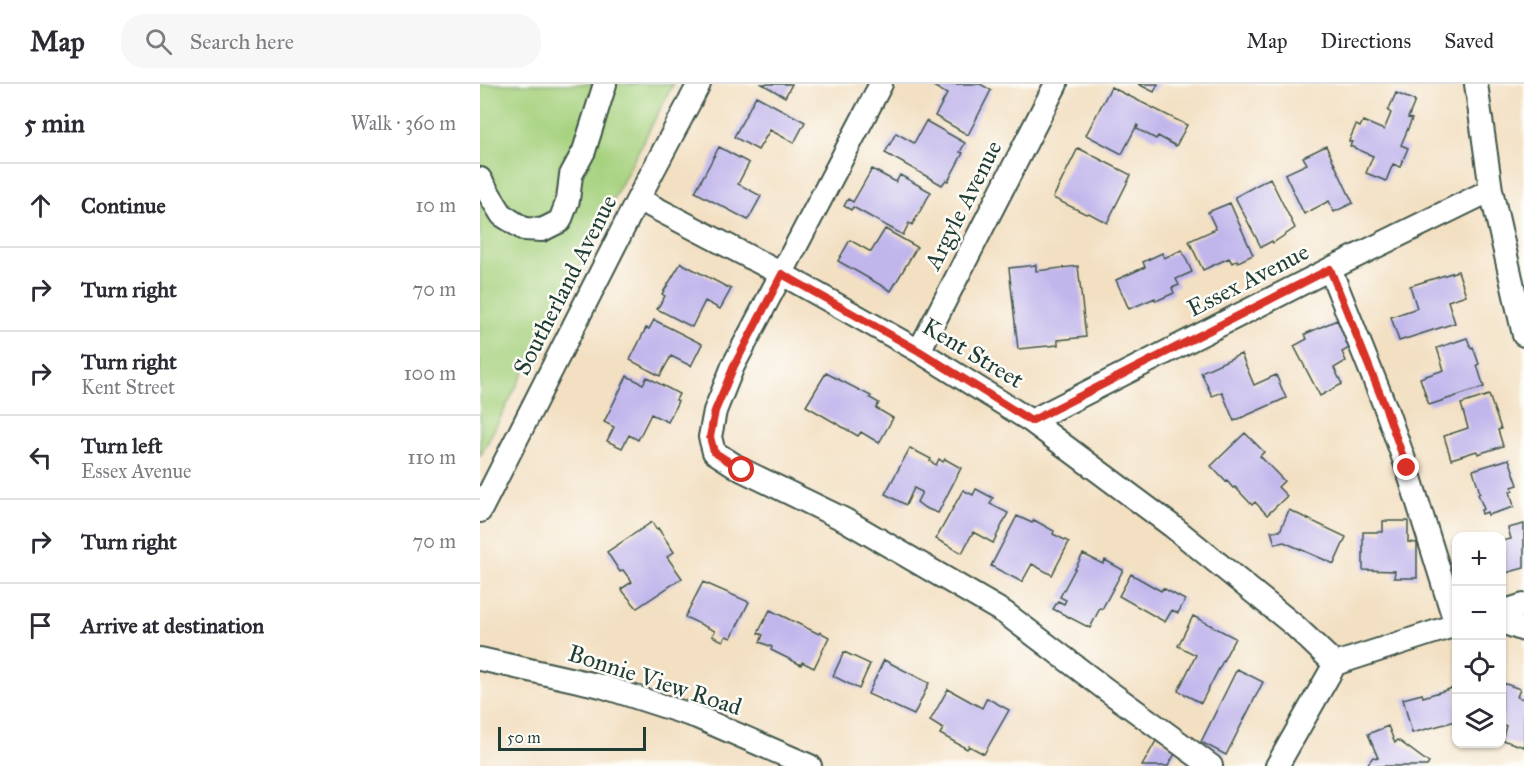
<!DOCTYPE html>
<meta charset="utf-8">
<style>
body{margin:0;font-family:"IM FELL Great Primer",serif;background:#f7f7f7;color:#2b2b33}
.controls{position:absolute;right:18px;bottom:18px;display:grid;overflow:hidden;border-radius:12px;box-shadow:0 2px 4px #0004}
.controls button{width:54px;height:54px;display:grid;place-items:center;padding:0;border:0;border-bottom:2px solid #e1e1e2;background:#fff;color:#2b2b33;font:30px sans-serif}
.scale{position:absolute;left:18px;bottom:15px;width:148px;box-sizing:border-box;padding-left:6px;border:3px solid #1f3d34;border-top:0;font-size:16px;line-height:21px;white-space:nowrap;color:#1f3d34;-webkit-text-stroke:4px #fdfcf7;paint-order:stroke}
.stop{position:absolute;width:18px;height:18px;margin:-14px;border:4px solid #d93025;border-radius:50%;background:#fff}
.stop.end{background:#d93025;border-color:#fff;box-shadow:0 2px 6px #0008}
.list{margin:0;padding:0;list-style:none}
h2{display:flex;justify-content:space-between;align-items:center;height:78px;margin:0;padding:0 24px;font-size:26px}
h2 small{font-size:20px;font-weight:400;color:#7c7c81}
.list li{display:grid;grid-template-columns:39px 1fr auto;gap:18px;align-items:center;box-sizing:border-box;height:84px;padding:0 24px;border-top:2px solid #e1e1e2}
.list b{display:block;font-size:22px;white-space:nowrap}
.list p{margin:0;font-size:20px;white-space:nowrap;color:#7c7c81}
.list em{font-size:20px;font-style:normal;color:#7c7c81}
.icon{flex:none;width:33px;height:33px;fill:none;stroke:currentColor;stroke-width:2;stroke-linecap:round;stroke-linejoin:round}
.map{position:relative;flex:none;width:1044px;height:682px;overflow:hidden}
header{display:flex;align-items:center;gap:36px;box-sizing:border-box;height:84px;padding:0 30px;background:#fff;border-bottom:2px solid #e1e1e2}
header strong{font-size:28px}
nav{display:flex;gap:33px;margin-inline-start:auto;font-size:21px}
.search{width:420px;height:54px;background:#f7f7f7;display:flex;align-items:center;gap:15px;box-sizing:border-box;padding:0 21px;border-radius:24px;color:#7c7c81;font-size:22px}
main{display:flex}
aside{flex:1;background:#fff}
.map>svg:first-child{display:block}
</style>
<header>
<strong>Map</strong>
<div class="search"><svg class="icon" aria-label="search" viewBox="0 0 24 24"><circle cx="10" cy="10" r="6"/><path d="M15 15l6 6"/></svg>Search here</div>
<nav><a>Map</a><a>Directions</a><a>Saved</a></nav>
</header>
<main>
<aside>
<h2>5 min<small>Walk · 360 m</small></h2>
<ul class="list">
<li><svg class="icon" aria-label="ahead" viewBox="0 0 24 24"><path d="M12 20V5M6 11l6-6 6 6"/></svg><div><b>Continue</b></div><em>10 m</em></li>
<li><svg class="icon" aria-label="right" viewBox="0 0 24 24"><path d="M7 20v-9h11M14 6l5 5-5 5"/></svg><div><b>Turn right</b></div><em>70 m</em></li>
<li><svg class="icon" aria-label="right" viewBox="0 0 24 24"><path d="M7 20v-9h11M14 6l5 5-5 5"/></svg><div><b>Turn right</b><p>Kent Street</p></div><em>100 m</em></li>
<li><svg class="icon" aria-label="left" viewBox="0 0 24 24"><path d="M17 20v-9H6M10 6l-5 5 5 5"/></svg><div><b>Turn left</b><p>Essex Avenue</p></div><em>110 m</em></li>
<li><svg class="icon" aria-label="right" viewBox="0 0 24 24"><path d="M7 20v-9h11M14 6l5 5-5 5"/></svg><div><b>Turn right</b></div><em>70 m</em></li>
<li><svg class="icon" aria-label="arrive" viewBox="0 0 24 24"><path d="M6 21V4h12l-3 4 3 4H6"/></svg><div><b>Arrive at destination</b></div></li>
</ul>
</aside>
<div class="map">
<svg width="1044" height="682" viewBox="0 0 1044 682">
<rect width="100%" height="100%" fill="#fdfcf7"/>
<filter id="ink" filterUnits="userSpaceOnUse"><feTurbulence type="fractalNoise" baseFrequency=".0167" numOctaves="2"/><feDisplacementMap in="SourceGraphic" scale="12" xChannelSelector="R" yChannelSelector="G"/><feConvolveMatrix kernelMatrix="1 2 1 2 8 2 1 2 1" color-interpolation-filters="sRGB"/></filter>
<filter id="wash" filterUnits="userSpaceOnUse"><feTurbulence type="fractalNoise" baseFrequency=".008" numOctaves="4" result="noise"/><feDisplacementMap in="SourceGraphic" scale="24" xChannelSelector="R" yChannelSelector="G"/><feGaussianBlur stdDeviation="1.35" result="paint"/><feColorMatrix in="noise" values="0 0 0 0 0 0 0 0 0 0 0 0 0 0 0 0 0 1.4 0 .05"/><feComposite in="paint" operator="in"/></filter>
<g filter="url(#wash)">
<rect width="100%" height="100%" fill="#f3e0c3"/>
<path fill="#a6d17e" stroke="#628759" stroke-width="1.5" d="M0,0h193l-193,373z"/>
<g id="blocks">
<path fill="#c1b6ec" d="M282,0h30l-7,13z
M450,0h50l11,6 -23,45 -33,-19 12,-22z
M658,0h20l-4,8z
M631,3l76,38 -11,21 -18,-10 -2,3 -19,-10 1,-3 -1,-1 -15,29 -36,-19z
M916,9l19,8 -7,17 4,1 -11,26 7,3 -8,19 -7,-3 -7,17 -20,-8 7,-17 -23,-10 2,-4 -3,-1 7,-16 4,2 3,-6 21,9 7,-17 -3,-2z
M276,12l49,26 -11,21 -24,-13 -12,20 -24,-13z
M446,37l39,22 -5,9 3,1 -15,28 -2,-1 -4,5 -57,-32 11,-20 18,10z
M846,62l27,57 -19,9 -5,-11 -25,13 -19,-40 22,-10 -4,-7z
M239,63l30,16 -11,21 23,12 -13,24 -53,-28z
M598,64l53,27 -24,48 -18,-10 -3,1 -33,-16z
M392,85l24,13 4,-7 31,17 -19,33 -3,-2 -6,12 -50,-28 -2,3 -7,-4 4,-7 5,3z
M790,94l25,50 -22,15 -1,-2 -11,6 -26,-50z
M750,119l23,52 -15,7 -1,-2 -5,3 -3,-5 -26,12 -14,-29 27,-12 -8,-17z
M405,145l32,18 -26,44 -53,-30 12,-21 21,12z
M702,166l10,22 -16,7 3,6 -7,3 2,5 -18,8 -1,-3 -26,11 -13,-29 29,-13 -2,-5 19,-9 2,5z
M201,179l50,26 -11,20 -15,-8 -13,26 -35,-18 8,-13 -3,-2z
M556,181v6l42,-5 8,71 -28,3v5l-40,4 -9,-81z
M978,187l8,24 -18,6 7,22 -56,18 -8,-24 26,-9 -7,-22z
M174,236l48,24 -11,22 -20,-10 -11,20 -30,-16 16,-32 3,1z
M857,236l14,27 -9,5 4,9 -12,7 8,16 -22,12 -26,-50 13,-7 -2,-5z
M987,254l4,10 2,-1 6,17 -2,1 7,22 -55,18 -9,-27 24,-8 -7,-22z
M761,270l13,31 22,-10 10,23 -52,23 -12,-29 -10,4 -11,-24z
M346,289l45,23 -1,2 9,5 -3,5 17,10 -14,25 -18,-11 -3,4 -52,-30z
M147,292l16,8 4,-7 32,17 -3,6 2,1 -10,21 -17,-8 -13,26 -9,-5 -7,13 -15,-7 7,-14 -10,-5z
M1009,311l12,34 -3,1 5,16 -25,8 -1,-3 -26,8 -7,-23 24,-8 -7,-24z
M765,349l19,19 -4,4 24,25 -6,6 9,9 -20,19 -12,-13 -3,3 -17,-18 -2,1 -6,-7 -1,1 -15,-16z
M430,364l21,11 -1,2 6,4 3,-6 4,3 2,-3 16,9 -23,45 -13,-5 -8,-6 5,-10 -8,-4 -8,17 -21,-11z
M1029,375l9,26 -6,2 1,4h-3l4,16 -26,8 -1,-3 -5,2 -1,-4 3,-1 -6,-15 2,-1 -7,-23z
M496,405l17,9 -3,6 18,9 -15,30 -20,-11 -11,21 -26,-14 27,-49 10,5z
M809,426l57,27 -12,27 -50,-22 -9,2 -4,-13h9z
M537,432l15,7 2,-3 20,11 -1,3 16,8 -17,33 -20,-11 -10,18 -31,-16z
M903,437h25v21l9,1v35h-23l1,-7 -32,-1v-38h20z
M172,438l4,7 2,-1 16,24 -7,5 15,21 -45,30 -16,-19 11,-7 -9,-12 -3,2 -13,-20z
M1044,440v44l-22,6v-33l9,-2 -3,-11z
M603,470l20,10 2,-4 18,10 -21,39 -2,-1 -10,20 -37,-19 5,-8 6,3 2,-4 -6,-3z
M651,490l30,17 2,-3 22,12 -7,13 -6,-3 -7,12 -46,-26z
M223,498l46,20 -18,36 -5,-2 -3,5 -11,-5 3,-5 -30,-14z
M290,526l49,24 1,-2 9,5 -15,31 -12,-6 -1,3 -30,-15 1,-3 -12,-5 3,-7 -5,-2z
M713,532l42,22 -34,65 -23,-12 18,-36 -18,-9z
M364,568l26,12 -11,25 -26,-13z
M404,576l45,23 -15,32 -46,-21z
M757,585l26,13 -37,73 -25,-13z
M1023,599l17,6 -3,8 7,2v48l-22,-7 4,-14 -4,-2v-35z
M976,603v34l-44,12 -9,-34 19,-5 1,3z
M468,605l34,19 5,-10 22,12 -25,44 -15,-8 -2,3 -27,-15 3,-5 -13,-8z
M908,642l7,17 3,-3 31,23 -2,3h-61l7,-9 5,1 -10,-24z
M677,655l20,11 -9,16h-26z"/>
</g>
</g>
<g filter="url(#ink)">
<use href="#blocks" fill-opacity="0" stroke="#3f5549" stroke-width="1.5"/>
<g fill="none" stroke-linecap="round" stroke-linejoin="round">
<defs>
<path id="minor" d="M401,0l-148,282 -18,45 -5,26 4,15 28,18 103,50 160,93 99,75 107,78
M996,0l15,106 33,145
M0,95l22,36 22,14 18,1 18,-9 8,-21 3,-25 13,-24 21,-67
M158,115l144,75 137,77 112,70 141,105 123,100 40,38
M850,185l56,140 21,59 49,157
M439,267l137,-267
M551,337l299,-152 161,-79
M0,427l158,-312 61,-115
M1022,528l22,-7
M1022,538l22,8
M0,575l121,27 96,31 113,49
M797,682l58,-102 121,-39"/>
</defs>
<use href="#minor" stroke="#3f5549" stroke-width="26"/>
<use href="#minor" stroke="#fff" stroke-width="22"/>
</g>
</g>
<g fill="none" stroke-linecap="round" stroke-linejoin="round" filter="url(#ink)">
<path stroke="#d93025" stroke-width="8" d="M262,386l-28,-18 -4,-15 5,-26 19,-45 48,-92 137,77 112,70 299,-152 56,140 21,59"/>
</g>
<g text-anchor="middle" dominant-baseline="central" stroke-width="5" stroke-linejoin="round" paint-order="stroke">
<g font-size="24" fill="#1f3d34" stroke="#fdfcf7">
<text transform="translate(483 121) rotate(-63)">Argyle Avenue</text>
<text transform="translate(768 196) rotate(-27)">Essex Avenue</text>
<text transform="translate(85 201) rotate(-63)">Southerland Avenue</text>
<text transform="translate(493 269) rotate(31)">Kent Street</text>
<text transform="translate(175 596) rotate(18)">Bonnie View Road</text>
</g>
</g>
</svg>
<div class="controls">
<button>+</button>
<button>−</button>
<button><svg class="icon" aria-label="locate" viewBox="0 0 24 24"><circle cx="12" cy="12" r="6"/><path d="M12 2v4M12 18v4M2 12h4M18 12h4"/></svg></button>
<button><svg class="icon" aria-label="layers" viewBox="0 0 24 24"><path d="M12 4l9 5-9 5-9-5zM3 14l9 5 9-5"/></svg></button>
</div>
<div class="scale">50 m</div>
<div class="stop" style="left:262px;top:386px"></div>
<div class="stop end" style="left:927px;top:384px"></div>
</div>
</main>
